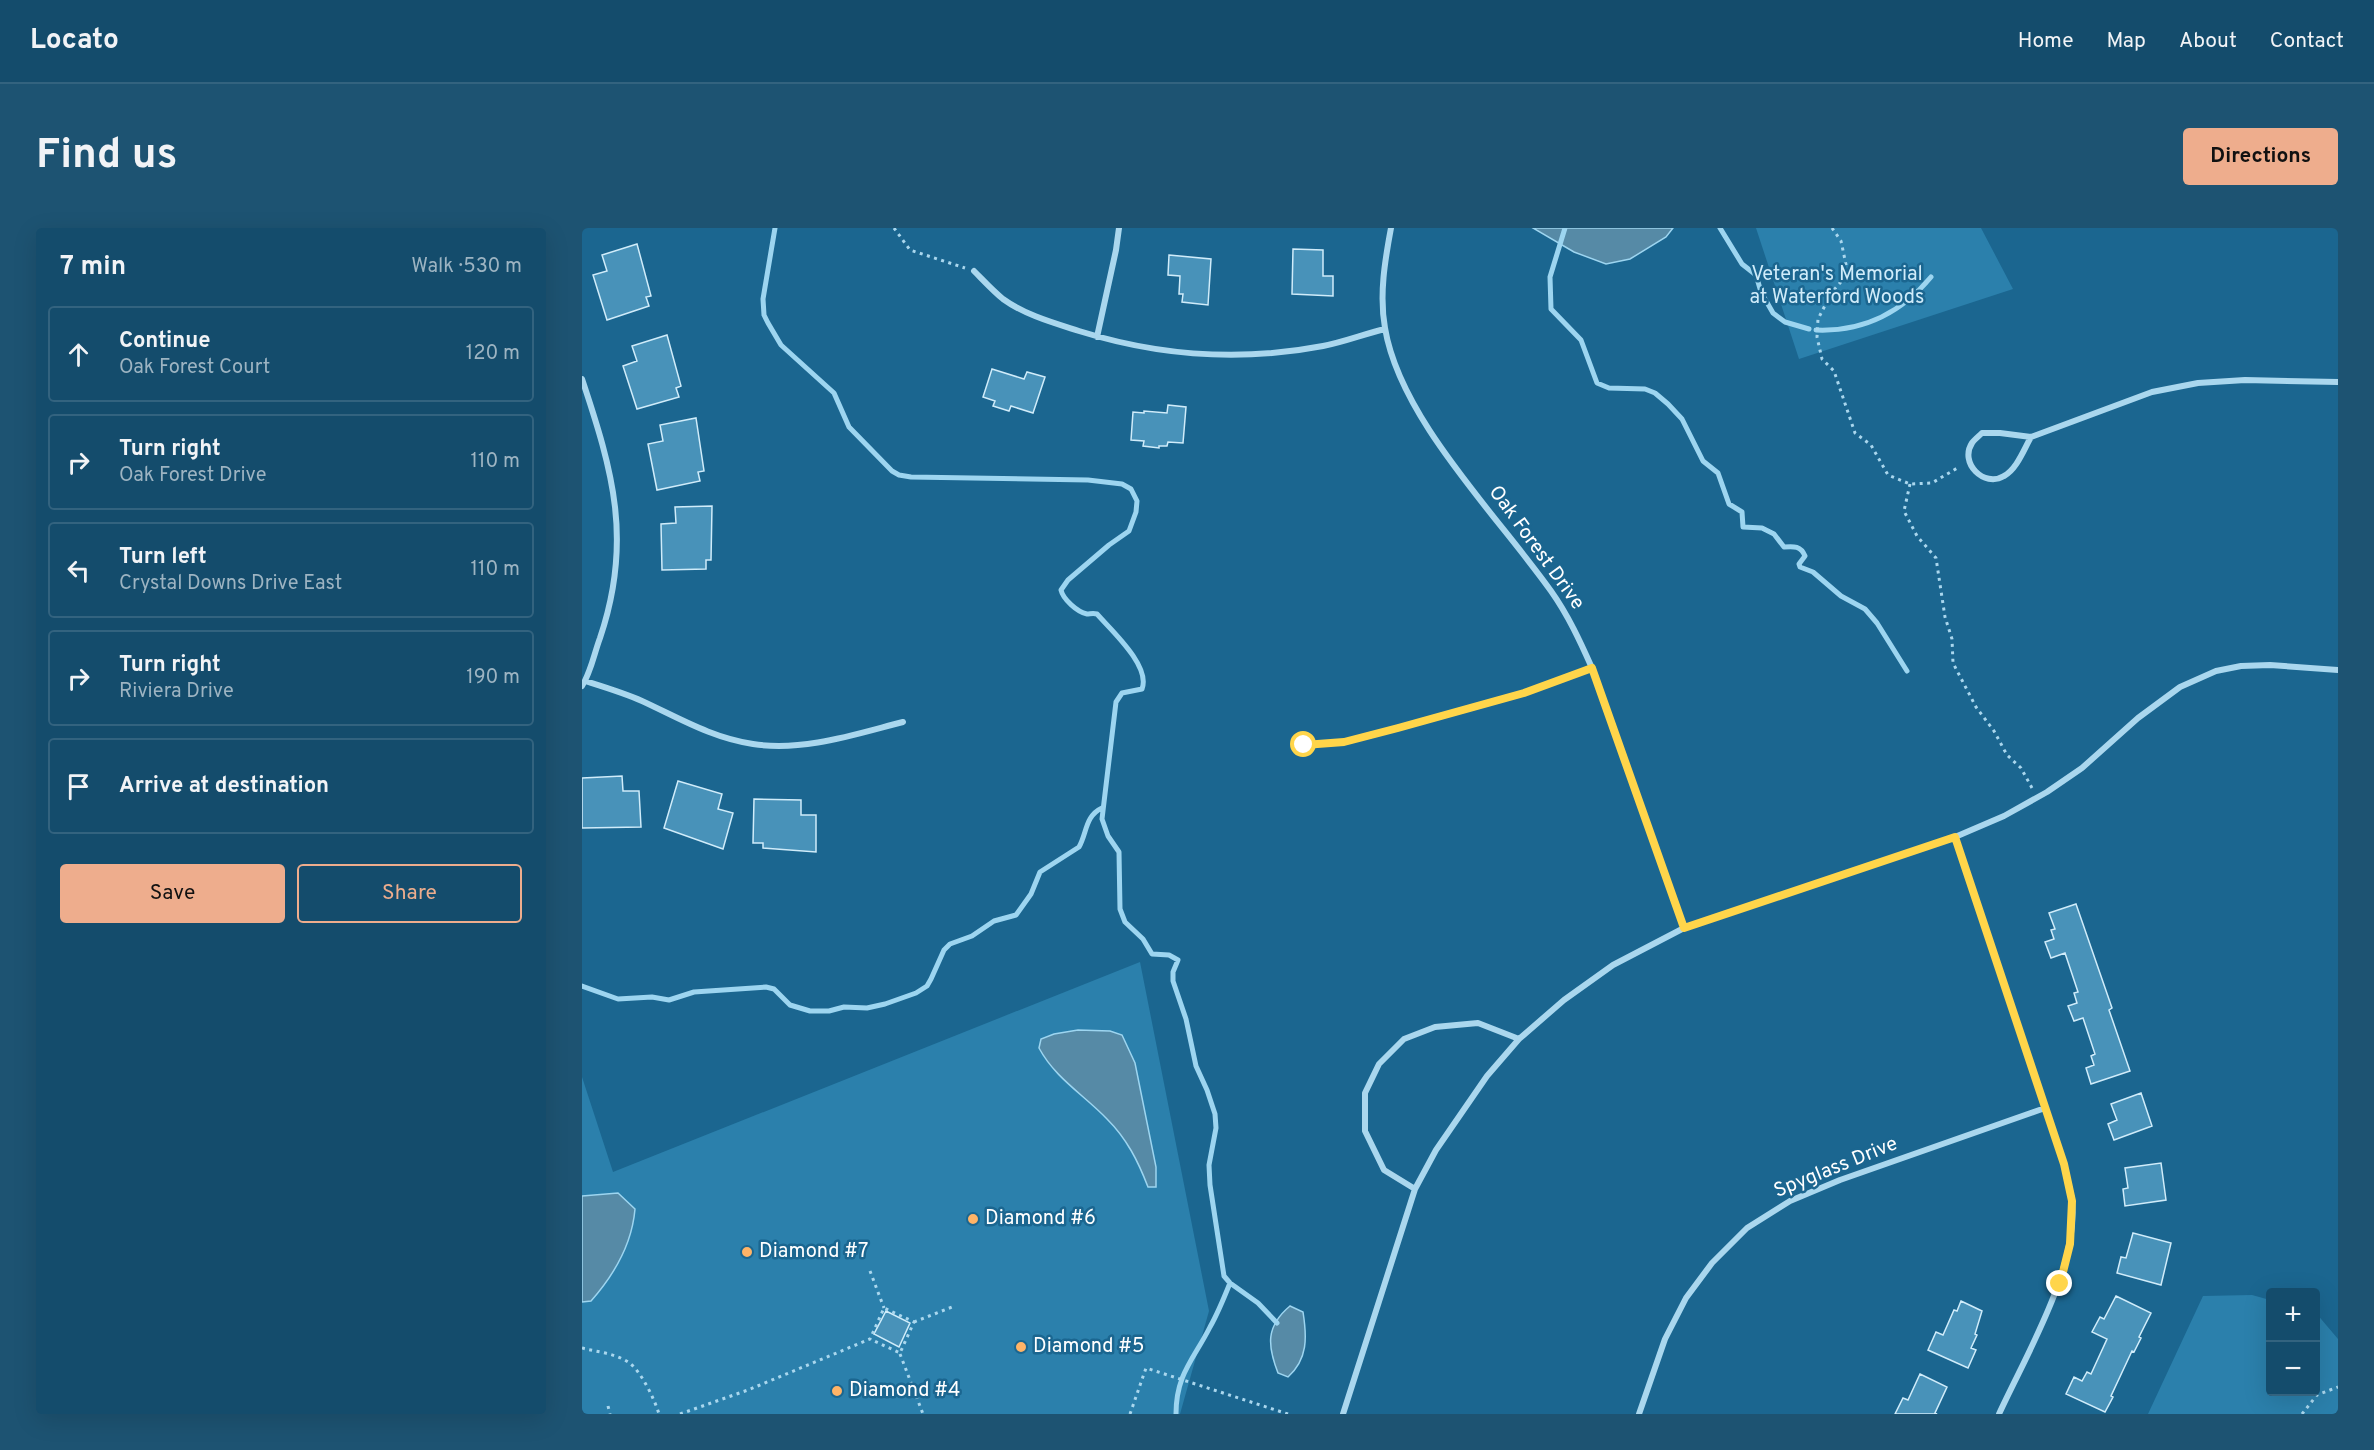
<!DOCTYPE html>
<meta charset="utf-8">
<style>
body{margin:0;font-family:Overpass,sans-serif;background:#1d5372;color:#f1f3f6}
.controls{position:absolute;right:18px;bottom:18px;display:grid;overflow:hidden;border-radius:6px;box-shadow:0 6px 24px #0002}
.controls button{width:54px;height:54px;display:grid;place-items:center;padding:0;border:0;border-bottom:2px solid #33637f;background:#144c6c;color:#f1f3f6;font:30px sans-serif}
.stop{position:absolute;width:18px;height:18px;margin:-14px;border:4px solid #ffd54a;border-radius:50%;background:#fff}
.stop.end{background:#ffd54a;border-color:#fff;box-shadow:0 2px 6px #0008}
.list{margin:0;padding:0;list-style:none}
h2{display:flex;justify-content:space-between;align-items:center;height:78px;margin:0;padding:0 24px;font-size:26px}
h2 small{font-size:20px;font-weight:400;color:#9db4c2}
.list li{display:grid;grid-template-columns:39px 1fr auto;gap:18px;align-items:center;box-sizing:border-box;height:96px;margin:0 12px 12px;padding:0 12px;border:2px solid #33637f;border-radius:6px}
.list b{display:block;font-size:22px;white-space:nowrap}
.list p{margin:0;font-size:20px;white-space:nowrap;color:#9db4c2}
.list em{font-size:20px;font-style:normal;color:#9db4c2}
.actions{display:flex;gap:12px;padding:18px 24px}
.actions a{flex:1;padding:14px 0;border:2px solid #eead8d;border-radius:6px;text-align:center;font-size:21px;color:#eead8d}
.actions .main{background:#eead8d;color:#111}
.icon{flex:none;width:33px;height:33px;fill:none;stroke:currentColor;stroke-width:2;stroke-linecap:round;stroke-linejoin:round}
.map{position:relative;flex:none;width:1756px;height:1186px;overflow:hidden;border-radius:6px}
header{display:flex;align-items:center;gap:36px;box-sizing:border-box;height:84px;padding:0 30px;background:#144c6c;border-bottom:2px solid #33637f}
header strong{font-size:28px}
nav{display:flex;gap:33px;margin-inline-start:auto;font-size:21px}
.intro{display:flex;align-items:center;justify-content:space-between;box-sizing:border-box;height:144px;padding:0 36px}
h1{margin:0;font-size:42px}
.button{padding:15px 27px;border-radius:6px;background:#eead8d;color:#111;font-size:21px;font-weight:700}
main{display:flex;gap:36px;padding:0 36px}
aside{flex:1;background:#144c6c;border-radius:6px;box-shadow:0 6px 24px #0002}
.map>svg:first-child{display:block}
</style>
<header>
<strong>Locato</strong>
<nav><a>Home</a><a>Map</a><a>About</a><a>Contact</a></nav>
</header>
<div class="intro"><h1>Find us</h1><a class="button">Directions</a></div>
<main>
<aside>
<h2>7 min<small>Walk · 530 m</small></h2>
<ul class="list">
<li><svg class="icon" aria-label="ahead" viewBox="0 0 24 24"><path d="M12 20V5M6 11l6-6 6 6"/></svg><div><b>Continue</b><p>Oak Forest Court</p></div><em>120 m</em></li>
<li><svg class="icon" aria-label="right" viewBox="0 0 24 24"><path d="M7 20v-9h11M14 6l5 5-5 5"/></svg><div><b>Turn right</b><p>Oak Forest Drive</p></div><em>110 m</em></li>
<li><svg class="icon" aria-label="left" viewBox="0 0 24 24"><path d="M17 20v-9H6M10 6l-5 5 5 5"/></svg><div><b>Turn left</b><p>Crystal Downs Drive East</p></div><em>110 m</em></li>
<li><svg class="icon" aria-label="right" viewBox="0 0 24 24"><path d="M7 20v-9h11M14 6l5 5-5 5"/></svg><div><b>Turn right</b><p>Riviera Drive</p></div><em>190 m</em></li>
<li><svg class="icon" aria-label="arrive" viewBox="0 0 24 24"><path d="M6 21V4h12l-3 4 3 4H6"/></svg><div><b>Arrive at destination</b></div></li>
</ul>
<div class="actions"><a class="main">Save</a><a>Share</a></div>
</aside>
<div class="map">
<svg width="1756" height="1186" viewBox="0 0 1756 1186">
<rect width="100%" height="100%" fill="#1b6690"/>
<path fill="#2b80ac" d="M1174,0h225l32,61 -214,70z
M558,734l69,349 -29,103h-598v-337l31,95z
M1670,1067l18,5v92h46v-79l22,26v75h-190l55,-118z"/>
<path fill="#568aa6" stroke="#9dd5f0" stroke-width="1.5" d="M951,0h140l-7,9 -36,22 -24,5 -32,-12z
M496,802l32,1 12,4 13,28 21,104v20h-8c-10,-26 -21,-48 -41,-68 -23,-24 -52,-41 -68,-71l2,-9 13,-5z
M36,965l17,16c-3,35 -21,66 -44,92l-9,1v-106z
M708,1078l13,6c4,25 5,47 -15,65l-10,-4c-11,-28 -12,-47 12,-67z"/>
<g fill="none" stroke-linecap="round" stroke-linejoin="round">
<path stroke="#9dd5f0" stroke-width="5" d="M193,0l-12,71 1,16 4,8 13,22 53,48 15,34 43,44 7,4 12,2 177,3 34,4 9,5 6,12 -1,11 -7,19 -20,14 -41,35 -7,10c2,9 16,22 26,24 3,0 6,-1 10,0 14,16 54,52 45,75l-20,4 -6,9 -14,117 6,17 11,16 1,57 5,13 18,17 9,15 17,1 9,5 -5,12v9l13,38 10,47 11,24 8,24 1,14 -7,37 1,20 14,91 6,7 28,20 19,20
M983,0l-15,49 1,32 30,31 16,43 12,5 36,1 10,4 13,11 14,15 21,42 15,12 11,31 13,8 1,15 19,1 12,6 10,13c10,-1 17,-1 21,9l-6,8 1,3 13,5 28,24 24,13 12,14 30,48
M1138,0l22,36 14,11 5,17 12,21 12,9 24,7
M1234,102c48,2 85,-17 115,-53
M0,758l36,13 34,-2 17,3 25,-8 72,-5 8,2 16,16 20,6h19l15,-4 23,1 18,-4 31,-11 11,-7 4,-7 13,-29 6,-6 22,-8 22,-15 22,-6 15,-21 9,-22 39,-25c8,-14 6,-31 23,-39
M594,1186c0,-40 18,-55 34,-87 8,-14 14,-29 20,-44"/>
</g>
<path fill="#4892b9" stroke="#d0ecfa" stroke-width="1.5" d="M55,16l14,52 -5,1 3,9 -42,14 -14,-45 14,-4 -5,-16z
M711,21l30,1v26h10v20l-41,-2z
M587,27l42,4 -3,46 -26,-3 1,-8h-4l1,-18 -12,-1z
M85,107l14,51 -5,2 3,9 -42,12 -14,-43 14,-5 -5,-15z
M410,141l32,10 3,-7 18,5 -12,36 -22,-7 -2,5 -16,-5 2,-5 -12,-4z
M586,177l18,2 -3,36 -15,-1 -1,4h-8v2l-16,-2 1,-5 -13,-1 2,-28 11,1v-2l23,2z
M114,190l8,53 -6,1 2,9 -43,9 -9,-46 15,-3 -3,-16z
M130,278l-1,54h-5v9l-44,1 -1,-46 15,-1 -1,-16z
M40,548l1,15h16l2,36 -59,1v-50z
M96,553l44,13 -4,15 15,4 -10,36 -59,-21z
M172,571l47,1v15h15v37l-53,-4v-5h-10z
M1494,676l36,104 -3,2 21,61 -39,13 -5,-16 8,-3 -3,-9 4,-2 -12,-36 -9,3 -6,-15 9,-3 -3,-10 4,-1 -13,-39 -14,5 -6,-16 9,-3 -3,-9 4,-1 -6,-16z
M1559,865l11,33 -38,14 -6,-16 9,-4 -6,-16z
M1579,935l5,37 -41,6 -2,-17 5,-1 -3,-20z
M1551,1005l38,10 -10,42 -44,-12 4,-16 5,1z
M1534,1068l35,17 -12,24 2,1 -7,14 -2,-1 -21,45 2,1 -8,15 -39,-18 8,-17 8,4 5,-9 4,2 16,-35 -15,-7 8,-15 4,2z
M1379,1073l21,10 -7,23 2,1 -6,13 5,2 -8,18 -40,-18 8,-18 7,3 11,-25 3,1z
M304,1083l24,12 -11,24 -25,-13z
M1338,1146l27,13 -12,26 2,1h-42l8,-16 5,2z"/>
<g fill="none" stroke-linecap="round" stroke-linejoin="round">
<path stroke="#aad7ee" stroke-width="3" stroke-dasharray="3 4.5" stroke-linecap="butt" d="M312,0l16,22 55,18
M1250,0l9,13 7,33 -16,18 -14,27 -1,18 5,22 12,12 21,62 16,12 17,30 22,9 22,-1 27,-16
M1328,256l-6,27 13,25 19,22 9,59 7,22 1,24 23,44 18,24 13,24 14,13 11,20
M288,1043l14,37
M332,1094l38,-15
M0,1120c15,4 32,5 46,14 12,7 27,38 31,52
M318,1126l23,60
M26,1178l2,8
M98,1186l68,-24 122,-51 14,-31 30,14 -14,31 -30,-14
M548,1186l16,-46 142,46
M1720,1186l15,-19 21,-8"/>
<path stroke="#aad7ee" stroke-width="6" d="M809,0c-6,32 -12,67 -6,100 15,91 113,188 166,263 17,24 29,50 41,77l92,260
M392,43c9,9 19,20 29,28 22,16 51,24 76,32 80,25 161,31 244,15 21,-4 41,-12 62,-17
M515,109l19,-87 3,-22
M0,151c31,93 51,162 18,259 -6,16 -9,34 -18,48
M1449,209c-7,12 -14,32 -27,39 -20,12 -45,-13 -32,-33 2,-3 7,-7 10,-10h18l31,4 121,-45 46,-9 47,-3 93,2
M3,453c19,6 39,12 57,20 37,17 70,37 111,43 50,8 103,-10 150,-22
M722,517l40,-3 54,-14 126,-35 68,-25
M1373,609l109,327c2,12 6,24 8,36 7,67 -45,153 -73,214
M833,961l-31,-19 -19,-39v-38l14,-29 25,-25 31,-12 43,-4 41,16
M761,1186l72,-225 21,-39 51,-74 32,-37 45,-39 49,-35 71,-37 271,-91 49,-21 43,-24 35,-24 56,-50 42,-31 36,-16 25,-5 29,-1 68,5
M1057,1186l26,-75 21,-41 26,-35 35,-35 43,-27 50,-21 205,-72"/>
</g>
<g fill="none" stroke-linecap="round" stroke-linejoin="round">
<path stroke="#ffd54a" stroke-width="8" d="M722,517l40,-3 54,-14 126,-35 68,-25 92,260 271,-91 109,327 8,37 -2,43 -10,40"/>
</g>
<g fill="#ffb467" stroke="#1b6690" stroke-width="2">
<circle cx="391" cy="991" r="6"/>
<circle cx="165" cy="1024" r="6"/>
<circle cx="439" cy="1119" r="6"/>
<circle cx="255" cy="1163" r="6"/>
</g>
<g text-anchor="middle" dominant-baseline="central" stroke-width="5" stroke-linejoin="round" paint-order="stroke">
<g font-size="20" fill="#d0ecfa" stroke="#1b6690">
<text x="1255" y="47">Veteran's Memorial<tspan x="1255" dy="23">at Waterford Woods</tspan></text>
</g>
<g font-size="20" fill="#fff" stroke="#1b6690">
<text transform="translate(954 320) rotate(54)">Oak Forest Drive</text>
<text transform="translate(1254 940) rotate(-22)">Spyglass Drive</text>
</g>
<g font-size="20" fill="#fff" stroke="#1b6690" text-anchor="start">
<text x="403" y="991">Diamond #6</text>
<text x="177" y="1024">Diamond #7</text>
<text x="451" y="1119">Diamond #5</text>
<text x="267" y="1163">Diamond #4</text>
</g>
</g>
</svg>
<div class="controls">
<button>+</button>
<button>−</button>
</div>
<div class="stop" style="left:722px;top:517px"></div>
<div class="stop end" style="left:1478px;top:1056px"></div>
</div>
</main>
